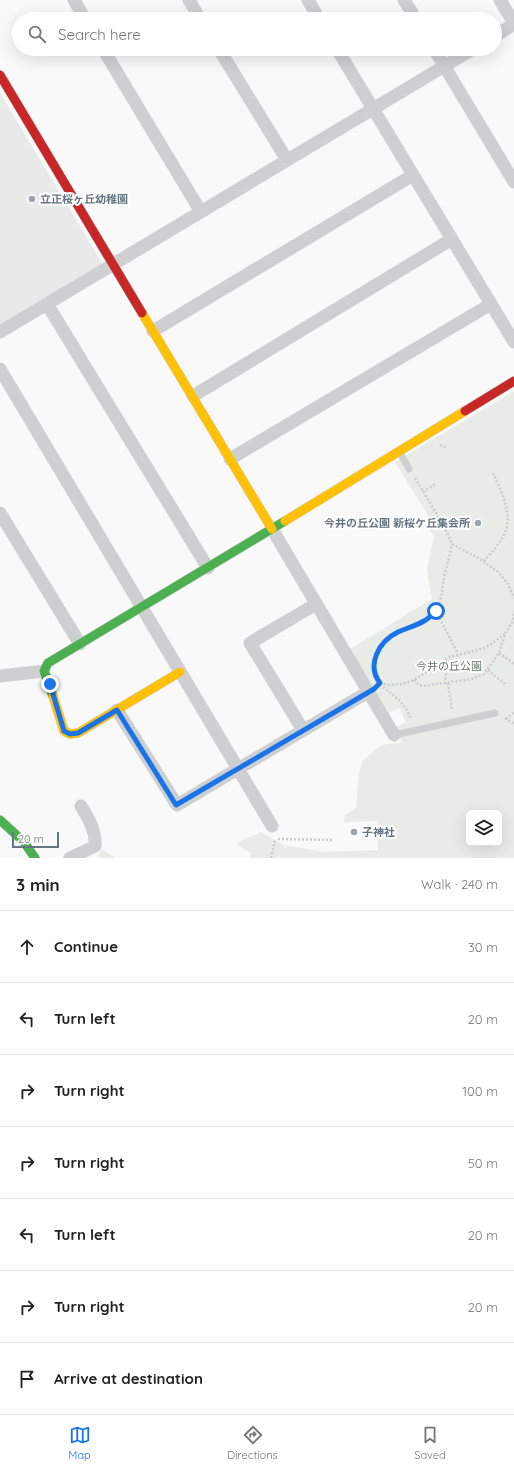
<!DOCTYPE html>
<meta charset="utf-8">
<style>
body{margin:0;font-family:Quicksand,"Noto Sans JP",sans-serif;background:#f2f2f2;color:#222}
.controls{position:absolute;right:12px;bottom:12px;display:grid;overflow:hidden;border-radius:6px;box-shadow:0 4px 16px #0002}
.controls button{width:36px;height:36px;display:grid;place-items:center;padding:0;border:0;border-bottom:1px solid #e0e0e0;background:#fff;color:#222;font:20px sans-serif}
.scale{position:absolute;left:12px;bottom:10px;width:47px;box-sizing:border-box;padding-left:4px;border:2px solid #657683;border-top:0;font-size:11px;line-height:14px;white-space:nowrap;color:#657683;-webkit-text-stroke:3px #fff;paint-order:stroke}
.stop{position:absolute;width:12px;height:12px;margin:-9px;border:3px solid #1a73e8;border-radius:50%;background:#fff}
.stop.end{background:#1a73e8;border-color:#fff;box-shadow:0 1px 4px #0008}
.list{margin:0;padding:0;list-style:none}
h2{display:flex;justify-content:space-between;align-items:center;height:52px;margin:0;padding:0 16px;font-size:17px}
h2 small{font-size:13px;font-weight:400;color:#767676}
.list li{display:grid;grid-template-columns:26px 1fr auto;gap:12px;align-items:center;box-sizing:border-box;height:72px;padding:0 16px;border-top:1px solid #e0e0e0}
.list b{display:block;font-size:15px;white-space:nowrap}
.list em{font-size:13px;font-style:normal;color:#767676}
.icon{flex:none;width:22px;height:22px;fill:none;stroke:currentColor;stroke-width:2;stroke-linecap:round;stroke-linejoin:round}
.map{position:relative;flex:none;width:514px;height:858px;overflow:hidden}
.search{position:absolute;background:#fff;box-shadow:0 4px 16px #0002;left:12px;right:12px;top:12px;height:44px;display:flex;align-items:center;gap:10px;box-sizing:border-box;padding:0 14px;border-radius:22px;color:#767676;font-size:15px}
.sheet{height:556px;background:#fff}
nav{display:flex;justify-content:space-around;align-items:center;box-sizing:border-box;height:56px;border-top:1px solid #e0e0e0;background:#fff;font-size:11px;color:#767676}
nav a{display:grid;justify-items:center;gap:2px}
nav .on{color:#1a73e8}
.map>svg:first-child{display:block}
</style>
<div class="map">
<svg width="514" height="858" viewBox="0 0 514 858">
<rect width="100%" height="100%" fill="#f9f9f9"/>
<path fill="#e8e9e9" d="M0,93l102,170 -102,62z"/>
<path fill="#e8ebe6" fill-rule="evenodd" d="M514,391v467h-265l2,-5 -15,-9 25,-12 23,13 40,7 54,-2 -1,-29 -33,1 1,-7 11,-7 3,-35 4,-13 19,-15 20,-3 -7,-15 11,-5 -7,-14 -10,5 -39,-64 82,-50 -5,-30 7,-32 -5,-9 5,-3 -39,-63zM469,813h30v30h-30z
M102,849l13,9h-15l-2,-2z"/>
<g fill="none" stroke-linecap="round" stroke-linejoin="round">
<defs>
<path id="fast" d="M53,696l-9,-25 4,-8 237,-142
M0,820l24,22 11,16"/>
<path id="slow" d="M142,313l130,216
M285,521l180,-110
M53,696l11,35 6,3 8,-1 102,-61"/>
<path id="jam" d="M0,75l142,238
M465,411l49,-30"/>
</defs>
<use href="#fast" stroke="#d5d6d7" stroke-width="10"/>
<use href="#slow" stroke="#d5d6d7" stroke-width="10"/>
<use href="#jam" stroke="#d5d6d7" stroke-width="10"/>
<path stroke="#cbcccd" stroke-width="2.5" stroke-dasharray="2 2" stroke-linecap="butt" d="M440,445l7,3
M415,478l29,48 8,18 28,15 18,13 10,12 6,14
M423,492l12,-8
M484,561c7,-8 16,-17 21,-28 8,-20 -4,-42 -12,-60
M436,611l22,43
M499,653l15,11
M443,662l3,11 -1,10
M488,670l18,15
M375,674c-7,-46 39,-38 60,-62 7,-9 7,-24 9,-35 3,-11 6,-22 8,-33
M414,680l4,4 4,2 50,-7 12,-5 15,-21 6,-19 8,-13 1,-10
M380,683l8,2 14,-1 12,-4 36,-23 35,-9 20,-14
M448,683l4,27
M383,687c12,9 23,17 28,33
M505,718l9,6
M506,719l8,-7
M278,839l56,1
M271,858l4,-18"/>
<path stroke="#cecfd0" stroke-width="7" d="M399,451l10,18
M394,735l101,-22"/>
<path stroke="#cecfd0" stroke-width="13" d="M74,0l11,19
M189,0l11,19
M308,0l11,19
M404,0l12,19
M500,0l14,23
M495,36l19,-12
M103,49l98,163
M219,49l68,111
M337,49l177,293
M434,49l80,133
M47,304l161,264
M153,331l260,-156
M0,332l473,-283
M0,369l272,457
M193,396l259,-157
M230,459l261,-155
M0,513l80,131
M272,529l122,206
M0,676l44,-5
M117,710l60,95 191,-113
M303,730l-53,-87 66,-39
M70,858l25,-12c1,-15 -6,-27 -14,-40"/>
<use href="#fast" stroke="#4caf50" stroke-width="9"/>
<use href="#slow" stroke="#ffc107" stroke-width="9"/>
<use href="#jam" stroke="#c62828" stroke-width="9"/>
</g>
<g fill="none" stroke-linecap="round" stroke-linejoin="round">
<path stroke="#1a73e8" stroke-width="5" d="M50,684l14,47 6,3 8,-1 39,-23 59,95 198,-116 6,-6c-14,-18 -1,-42 18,-51 9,-4 17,-6 26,-11 4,-2 8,-6 12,-10"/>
</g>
<g fill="#99a4ac" stroke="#fff" stroke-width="1.5">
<circle cx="32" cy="199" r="4"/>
<circle cx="478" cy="523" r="4"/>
<circle cx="354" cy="832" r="4"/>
</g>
<g text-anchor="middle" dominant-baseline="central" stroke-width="4" stroke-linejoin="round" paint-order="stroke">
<g font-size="11" font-weight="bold" fill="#657683" stroke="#fff" text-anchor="start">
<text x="40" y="199">立正桜ヶ丘幼稚園</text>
<text x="470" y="523" text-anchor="end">今井の丘公園 新桜ケ丘集会所</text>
<text x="362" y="832">子神社</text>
</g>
<g font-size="11" fill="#687a64" stroke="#fff">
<text x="449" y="666">今井の丘公園</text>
</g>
</g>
</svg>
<div class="controls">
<button><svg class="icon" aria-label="layers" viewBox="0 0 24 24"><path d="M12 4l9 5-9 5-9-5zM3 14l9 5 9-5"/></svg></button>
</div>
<div class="scale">20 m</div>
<div class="stop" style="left:436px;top:611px"></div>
<div class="stop end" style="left:50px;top:684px"></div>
<div class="search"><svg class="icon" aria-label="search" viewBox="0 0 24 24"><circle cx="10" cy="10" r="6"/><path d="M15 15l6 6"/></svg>Search here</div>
</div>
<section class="sheet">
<h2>3 min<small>Walk · 240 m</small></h2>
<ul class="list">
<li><svg class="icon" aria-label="ahead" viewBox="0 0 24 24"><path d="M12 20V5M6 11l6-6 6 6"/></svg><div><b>Continue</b></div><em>30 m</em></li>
<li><svg class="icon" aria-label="left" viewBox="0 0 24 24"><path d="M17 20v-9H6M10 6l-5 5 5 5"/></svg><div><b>Turn left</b></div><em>20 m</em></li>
<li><svg class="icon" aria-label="right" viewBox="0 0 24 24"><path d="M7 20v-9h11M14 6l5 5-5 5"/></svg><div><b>Turn right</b></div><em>100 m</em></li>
<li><svg class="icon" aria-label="right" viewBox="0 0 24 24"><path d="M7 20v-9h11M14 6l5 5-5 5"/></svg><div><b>Turn right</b></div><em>50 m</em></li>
<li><svg class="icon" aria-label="left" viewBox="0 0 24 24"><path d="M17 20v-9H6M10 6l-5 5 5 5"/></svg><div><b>Turn left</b></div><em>20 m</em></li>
<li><svg class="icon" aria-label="right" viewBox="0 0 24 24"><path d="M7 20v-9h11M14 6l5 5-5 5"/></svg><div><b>Turn right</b></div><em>20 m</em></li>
<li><svg class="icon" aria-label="arrive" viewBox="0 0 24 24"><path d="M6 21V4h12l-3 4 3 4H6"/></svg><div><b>Arrive at destination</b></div></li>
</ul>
</section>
<nav>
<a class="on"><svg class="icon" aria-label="map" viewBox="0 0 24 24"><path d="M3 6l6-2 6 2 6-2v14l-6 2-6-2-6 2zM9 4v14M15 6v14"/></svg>Map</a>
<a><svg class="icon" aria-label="directions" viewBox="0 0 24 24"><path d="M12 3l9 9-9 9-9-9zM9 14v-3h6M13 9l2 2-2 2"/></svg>Directions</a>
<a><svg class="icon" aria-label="saved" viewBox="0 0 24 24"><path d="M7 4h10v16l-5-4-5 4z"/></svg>Saved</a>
</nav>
